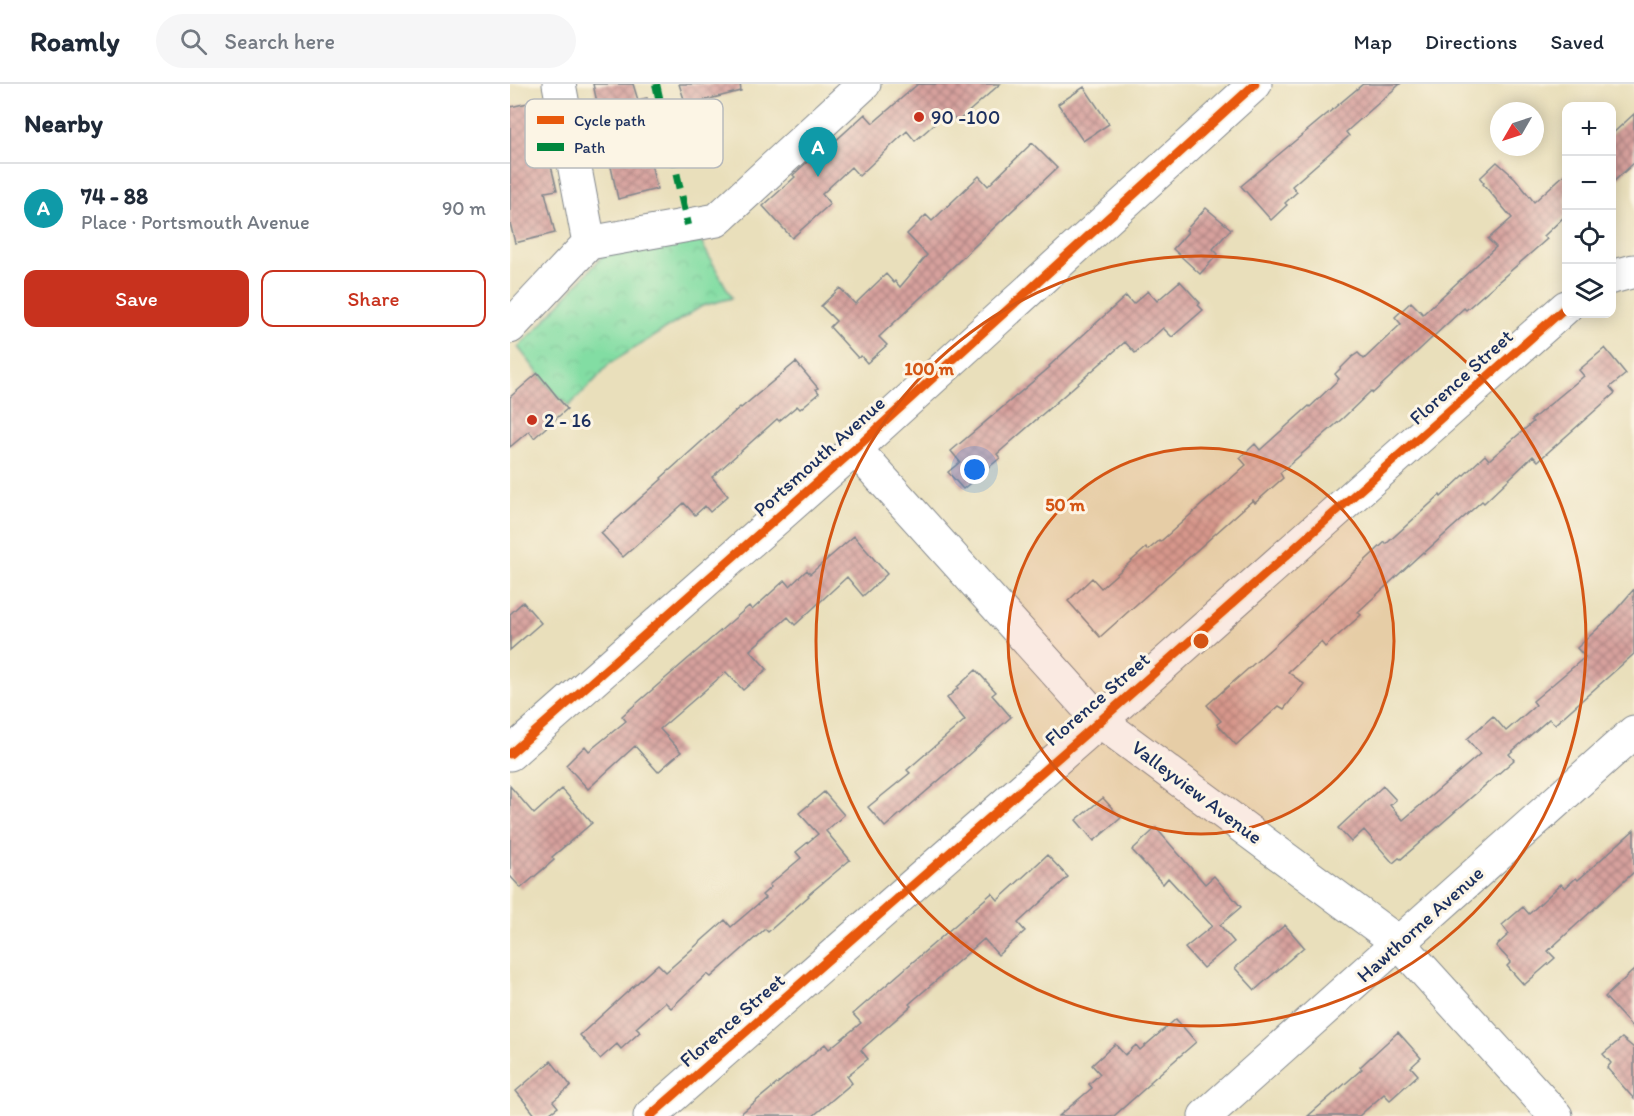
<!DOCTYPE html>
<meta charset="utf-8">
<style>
body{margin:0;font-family:Itim,sans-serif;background:#f6f6f7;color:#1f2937}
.controls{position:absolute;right:18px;top:18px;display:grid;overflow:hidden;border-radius:12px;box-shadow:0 3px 15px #0003}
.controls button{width:54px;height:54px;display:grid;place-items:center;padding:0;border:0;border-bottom:2px solid #e0e1e3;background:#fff;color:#1f2937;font:30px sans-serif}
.compass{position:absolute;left:980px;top:18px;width:54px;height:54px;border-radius:50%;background:#fff;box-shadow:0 3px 15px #0003;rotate:231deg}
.you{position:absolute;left:465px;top:386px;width:21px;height:21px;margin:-15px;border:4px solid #fff;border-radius:50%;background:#1a73e8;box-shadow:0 0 0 9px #1a73e833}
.badge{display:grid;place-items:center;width:39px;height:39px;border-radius:50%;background:#c8321e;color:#fff;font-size:20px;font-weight:700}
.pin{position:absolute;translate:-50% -50px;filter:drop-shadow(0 2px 3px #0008)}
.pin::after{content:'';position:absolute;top:32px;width:21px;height:18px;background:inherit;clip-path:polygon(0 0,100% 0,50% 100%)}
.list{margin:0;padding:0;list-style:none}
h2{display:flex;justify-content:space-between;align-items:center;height:78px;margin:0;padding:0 24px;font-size:26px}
h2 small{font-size:20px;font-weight:400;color:#747a83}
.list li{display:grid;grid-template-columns:39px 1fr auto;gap:18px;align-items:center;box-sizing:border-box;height:90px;padding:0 24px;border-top:2px solid #e0e1e3}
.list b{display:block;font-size:22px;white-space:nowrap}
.list p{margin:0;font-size:20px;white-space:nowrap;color:#747a83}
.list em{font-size:20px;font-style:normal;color:#747a83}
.actions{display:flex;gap:12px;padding:18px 24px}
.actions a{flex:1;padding:14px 0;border:2px solid #c8321e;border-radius:12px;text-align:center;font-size:21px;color:#c8321e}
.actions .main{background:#c8321e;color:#fff}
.icon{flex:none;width:33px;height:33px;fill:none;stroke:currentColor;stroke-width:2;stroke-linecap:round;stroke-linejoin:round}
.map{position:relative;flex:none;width:1124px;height:1032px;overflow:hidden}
header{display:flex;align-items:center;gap:36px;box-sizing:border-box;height:84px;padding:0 30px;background:#fff;border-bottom:2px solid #e0e1e3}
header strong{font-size:28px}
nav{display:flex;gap:33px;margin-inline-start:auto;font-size:21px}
.search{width:420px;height:54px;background:#f6f6f7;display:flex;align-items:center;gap:15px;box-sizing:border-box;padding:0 21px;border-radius:33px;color:#747a83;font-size:22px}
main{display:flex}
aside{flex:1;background:#fff}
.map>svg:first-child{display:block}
</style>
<header>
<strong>Roamly</strong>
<div class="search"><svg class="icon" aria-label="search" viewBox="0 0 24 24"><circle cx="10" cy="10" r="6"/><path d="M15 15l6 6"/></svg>Search here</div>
<nav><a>Map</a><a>Directions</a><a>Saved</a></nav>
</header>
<main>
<aside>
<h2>Nearby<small></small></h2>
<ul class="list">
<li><span class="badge" style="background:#0f9aa8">A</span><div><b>74 - 88</b><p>Place · Portsmouth Avenue</p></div><em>90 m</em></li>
</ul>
<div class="actions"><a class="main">Save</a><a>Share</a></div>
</aside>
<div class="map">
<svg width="1124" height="1032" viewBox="0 0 1124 1032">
<defs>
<pattern id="park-crowns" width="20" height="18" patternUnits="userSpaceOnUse" patternTransform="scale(1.5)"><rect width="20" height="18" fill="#82dda3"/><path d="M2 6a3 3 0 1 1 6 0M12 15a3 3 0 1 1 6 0" fill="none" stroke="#70be8f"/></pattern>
<pattern id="building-cross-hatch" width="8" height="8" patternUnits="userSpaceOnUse" patternTransform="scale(1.5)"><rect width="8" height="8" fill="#d7a19d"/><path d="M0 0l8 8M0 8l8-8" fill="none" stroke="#ae8483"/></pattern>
</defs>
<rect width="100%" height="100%" fill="#fcf5e5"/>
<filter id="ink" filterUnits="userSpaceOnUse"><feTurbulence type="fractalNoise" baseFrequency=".0167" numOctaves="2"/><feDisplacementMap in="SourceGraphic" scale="12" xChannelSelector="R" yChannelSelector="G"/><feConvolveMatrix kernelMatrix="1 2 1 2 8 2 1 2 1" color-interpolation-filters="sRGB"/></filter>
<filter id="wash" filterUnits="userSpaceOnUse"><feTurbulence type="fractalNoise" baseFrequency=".008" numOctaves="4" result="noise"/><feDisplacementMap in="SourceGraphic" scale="24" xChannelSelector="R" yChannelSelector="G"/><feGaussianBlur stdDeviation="1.35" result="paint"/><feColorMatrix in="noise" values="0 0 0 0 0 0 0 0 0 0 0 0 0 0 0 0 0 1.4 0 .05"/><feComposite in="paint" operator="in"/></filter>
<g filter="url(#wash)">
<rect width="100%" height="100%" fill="#e9dfbb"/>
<path fill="url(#park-crowns)" stroke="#4e8680" stroke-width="1.5" d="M191,158l31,56 -30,8 -93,58 -13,15 -27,27 -16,-14 -35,-45 18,-17 71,-79z"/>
<g id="blocks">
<path fill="url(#building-cross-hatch)" d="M83,0h40l5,16 9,-2 11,46 -11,2 10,43 -39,10z
M169,0h61l1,7 -55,14z
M408,0h82l-43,38 -9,-10 -33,29 -8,-10 -48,45 -8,-9 -29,27 8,10 -38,34 -29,-32 32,-29 -2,-2 38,-35 2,3 32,-29 8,9z
M853,0h37l-54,48 3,4 -57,50 5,6 -12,11 2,2 -16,15 -30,-34z
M574,3l25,37 -26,17 -25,-37z
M18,19l11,45 7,-2 11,44 -12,2 10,41 -40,10 -5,-20v-116z
M1124,30v49l-23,21v-49z
M522,59l25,25 -177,168 -1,1 8,8 -20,18 -6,-7 -3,2 -28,-31 6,-6 -15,-15 19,-18 15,16 31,-30 8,9 1,-2 5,6 27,-32 -20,-21 19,-19 6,6 47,-45 9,10z
M987,78l18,16 19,24 32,-29v42l-22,21 3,3 -81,71 -2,-2 -91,85 -2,-2 -28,27 -63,55 3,5 -28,25 -2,-3 -153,137 -32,-36 24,-23 9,10 45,-40 2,2 11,-9 1,1 86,-77 -6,-7 15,-14 5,6 49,-44 1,1 29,-28 -4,-5 17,-17 6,-4 6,6 37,-35 -6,-7 16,-15 12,12 73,-67 -8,-8 24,-21 -29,-34 1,-1 -4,-5z
M696,124l25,21 -18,20 5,5 -18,20 -27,-25 15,-17 -2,-2z
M670,197l20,22 -2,2 5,5 -31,27 -9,-9 -28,25 -10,-11 -128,112 3,4 -37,31 -15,-17 12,-10 -9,-11 99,-84 -1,-1 77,-70 7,8 15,-13 9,10z
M1095,264l21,26 -16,13 5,6 -77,68 -5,-5 -49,47 -2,-2 -58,52 -1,-1 -65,60 3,3 -36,32 -4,-5 -33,30 16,12 -20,25 -5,-3 -43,39 -19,-21 4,-3 -14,-16 67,-59 111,-104 1,2 54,-49 1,2 44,-42 4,5 44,-38 -2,-2 53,-44 -5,-6z
M286,278l22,26 -2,1 3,4 -19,16 -3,-3 -18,15 -2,-2 -65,58 16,19 -18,16 -5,-6 -10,9 -11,-12 -61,54 -22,-24 61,-54 -1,-1 79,-71 1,1z
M28,289l29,36 -33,29 -5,-7 -19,16v-50z
M344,452l33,38 -24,22 -16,-19 -52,48 -7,-8 -38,33 17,19 -24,21 -17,-18 -66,57 21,23 -23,20 -23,-26 -47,43 -22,-24 19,-19 4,5 37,-30 -4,-5 127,-110 3,4 33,-30 5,6 17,-16 3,4z
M1124,505v65l-79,70 -6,-5 -40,35 5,6 -113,99 -2,-1 -6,5 -29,-33 -13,12 -13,-14 45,-42 13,14 -6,5 13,15 77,-66 -13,-15 26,-23 13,15 30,-26 -3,-4 52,-44 -8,-9 33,-31z
M13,518l18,21 -31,27v-36z
M466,586l20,22 -4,3 19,22 -45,40 -81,70 -17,-20 42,-34 -3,-3 58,-50 -18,-22 11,-10 -1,-1z
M0,702l24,28 28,-25 30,34 -40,34 2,3 -33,28 -11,-12z
M314,708l20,23 -18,16 24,29 -42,35 1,1 -41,36 -3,-3 -54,48 -4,-3 -36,34 -6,-6 -29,26 4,4 -19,17 -4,-5 -17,15 -20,-24 78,-71 8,8 59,-52 6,7 34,-29 -3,-3 9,-8 -2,-2 32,-27 -5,-6 22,-18 -19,-21z
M593,714l18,20 -27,23 -18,-21z
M646,744l49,56 9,-8 27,31 -21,18 14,17 -31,26 -18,-20 27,-22 -44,-48 -5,6 -31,-34z
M1124,746v42l-86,79 7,7 -31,27 -17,-19 4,-4 -15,-16 13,-12 -7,-9 21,-18 6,7 32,-30 4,4 11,-10 2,2z
M537,771l21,22 -50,46 7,8 -27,24 -14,-16 -75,65 2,2 -50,44 7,9 -21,17 5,7 -39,33h-75l87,-72 4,5 32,-26 -8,-9 139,-121 6,7z
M775,841l19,22 -49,43 -20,-22z
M1124,886v59l-29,-32z
M666,935l20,23 -46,40 1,1 -37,33h-55l33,-28 -3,-4 11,-10 -8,-9 23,-21 10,11 11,-10 4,5z
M888,948l23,26 -10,9 7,8 -28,25 -6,-6 -25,22h-51l54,-47 -2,-2z
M1112,954l12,10v51l-27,-31 4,-5 -8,-9z
M41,977l20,25 -18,15 5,6 -12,9h-10l-20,-25z"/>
</g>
</g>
<g filter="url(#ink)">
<use href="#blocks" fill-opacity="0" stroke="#82878c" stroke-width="1.5"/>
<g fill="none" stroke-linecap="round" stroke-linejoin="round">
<defs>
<path id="minor" d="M49,0l30,159
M1102,193l22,-6
M0,243l79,-84 128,-23 147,-136
M345,365l245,272 299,222 157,173
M140,1032l450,-395 466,-414
M695,1032l429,-384"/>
<path id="major" d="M0,670l345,-305 400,-365"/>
</defs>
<use href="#minor" stroke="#82878c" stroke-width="35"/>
<use href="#major" stroke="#82878c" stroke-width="35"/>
<use href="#minor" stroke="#fff" stroke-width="33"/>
<use href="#major" stroke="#fff" stroke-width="33"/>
<path stroke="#00873e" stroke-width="8" stroke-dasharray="15 8" stroke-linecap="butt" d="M146,0l32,141"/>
<defs>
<path id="cycleway" d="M0,670l345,-305 400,-365
M140,1032l450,-395 466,-414"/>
</defs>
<use href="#cycleway" stroke="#fcf5e5" stroke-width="13"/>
<use href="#cycleway" stroke="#e8590c" stroke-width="9"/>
</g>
</g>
<circle cx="691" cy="557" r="193" fill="#d45514" fill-opacity=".12"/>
<g fill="none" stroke="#d45514" stroke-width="3">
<circle cx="691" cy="557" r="193"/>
<circle cx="691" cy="557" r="385"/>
</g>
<g fill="#c8321e" stroke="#fcf5e5" stroke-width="2">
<circle cx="409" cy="33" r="6"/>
<circle cx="22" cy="336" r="6"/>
</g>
<g text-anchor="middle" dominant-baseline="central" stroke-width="6" stroke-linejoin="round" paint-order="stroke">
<g font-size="20" fill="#1b2f5e" stroke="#fcf5e5" text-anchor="start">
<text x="421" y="33">90 -100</text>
<text x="34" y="336">2 - 16</text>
</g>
<g font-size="20" fill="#1b2f5e" stroke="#fcf5e5">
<text transform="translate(951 293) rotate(-42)">Florence Street</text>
<text transform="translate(309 372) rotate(-42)">Portsmouth Avenue</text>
<text transform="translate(587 615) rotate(-41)">Florence Street</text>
<text transform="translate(687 708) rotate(37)">Valleyview Avenue</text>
<text transform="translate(910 840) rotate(-42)">Hawthorne Avenue</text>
<text transform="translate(222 936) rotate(-41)">Florence Street</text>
</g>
</g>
<rect x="15" y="15" width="198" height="69" rx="9" fill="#fcf5e5" stroke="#b8babc" stroke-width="1.5"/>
<rect x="27" y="32" width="27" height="8" fill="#e8590c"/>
<rect x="27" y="59" width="27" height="8" fill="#00873e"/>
<g font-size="16" fill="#1b2f5e">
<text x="64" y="42">Cycle path</text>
<text x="64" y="69">Path</text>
</g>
<circle cx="691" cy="557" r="9" fill="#d45514" stroke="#fcf5e5" stroke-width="3"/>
<g font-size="18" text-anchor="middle" font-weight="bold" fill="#d45514" stroke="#fcf5e5" stroke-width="6" stroke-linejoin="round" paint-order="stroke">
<text x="419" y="291">100 m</text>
<text x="555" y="427">50 m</text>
</g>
</svg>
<div class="controls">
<button>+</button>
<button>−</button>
<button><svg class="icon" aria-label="locate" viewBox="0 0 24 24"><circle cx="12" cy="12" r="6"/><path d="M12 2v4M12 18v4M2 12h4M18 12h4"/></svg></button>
<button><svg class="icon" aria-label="layers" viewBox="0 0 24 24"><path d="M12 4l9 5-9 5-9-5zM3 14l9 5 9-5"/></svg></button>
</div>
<svg class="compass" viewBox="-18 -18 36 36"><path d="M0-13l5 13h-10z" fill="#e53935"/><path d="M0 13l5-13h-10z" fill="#747a83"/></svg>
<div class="you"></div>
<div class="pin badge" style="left:308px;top:93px;background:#0f9aa8">A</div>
</div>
</main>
